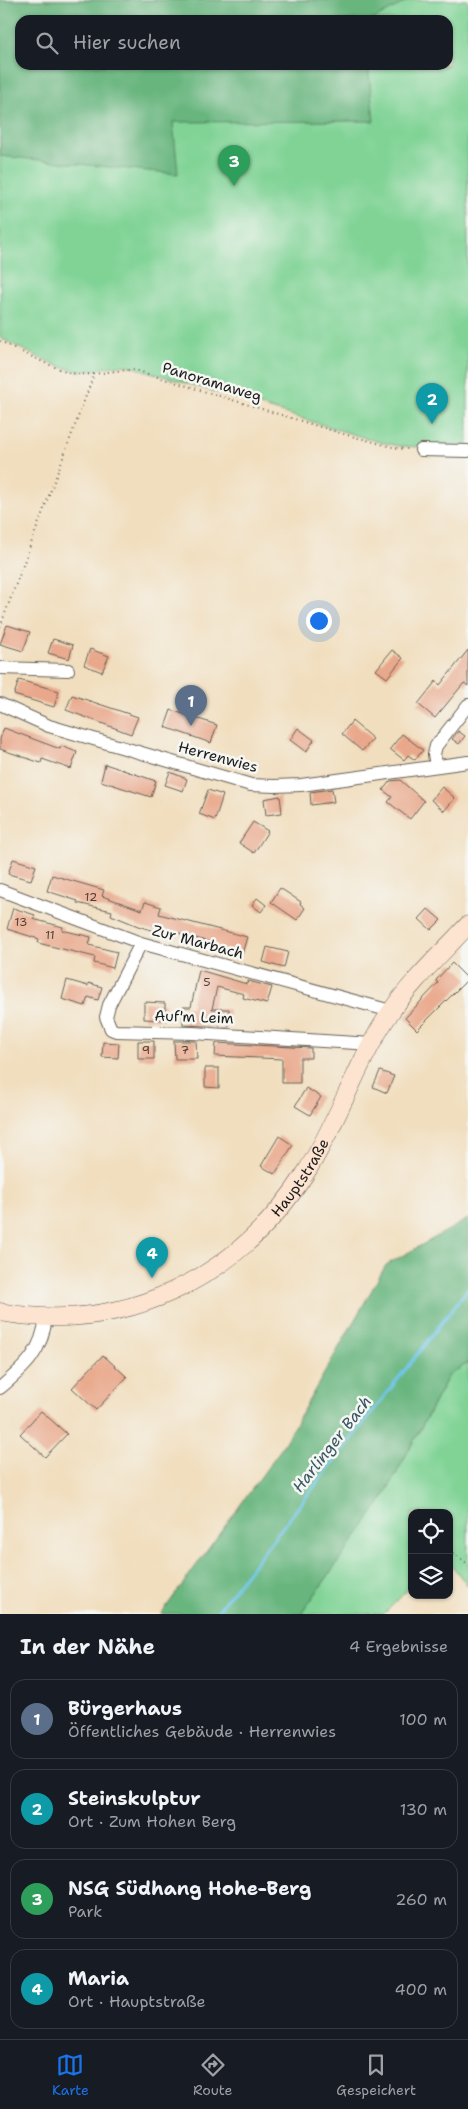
<!DOCTYPE html>
<html lang="de">
<meta charset="utf-8">
<style>
body{margin:0;font-family:"Shantell Sans",sans-serif;background:#20242c;color:#f1f3f6}
.controls{position:absolute;right:15px;bottom:15px;display:grid;overflow:hidden;border-radius:10px;box-shadow:0 1px 4px #0004}
.controls button{width:45px;height:45px;display:grid;place-items:center;padding:0;border:0;border-bottom:1px solid #363941;background:#171b24;color:#f1f3f6;font:25px sans-serif}
.you{position:absolute;left:318px;top:620px;width:18px;height:18px;margin:-12px;border:4px solid #fff;border-radius:50%;background:#1a73e8;box-shadow:0 0 0 8px #1a73e833}
.badge{display:grid;place-items:center;width:32px;height:32px;border-radius:50%;background:#1a73e8;color:#fff;font-size:16px;font-weight:700}
.pin{position:absolute;translate:-50% -41px;filter:drop-shadow(0 1px 2px #0008)}
.pin::after{content:'';position:absolute;top:26px;width:18px;height:15px;background:inherit;clip-path:polygon(0 0,100% 0,50% 100%)}
.list{margin:0;padding:0;list-style:none}
h2{display:flex;justify-content:space-between;align-items:center;height:65px;margin:0;padding:0 20px;font-size:21px}
h2 small{font-size:16px;font-weight:400;color:#9ea1a6}
.list li{display:grid;grid-template-columns:32px 1fr auto;gap:15px;align-items:center;box-sizing:border-box;height:80px;margin:0 10px 10px;padding:0 10px;border:1px solid #363941;border-radius:15px}
.list b{display:block;font-size:19px;white-space:nowrap}
.list p{margin:0;font-size:16px;white-space:nowrap;color:#9ea1a6}
.list em{font-size:16px;font-style:normal;color:#9ea1a6}
.icon{flex:none;width:28px;height:28px;fill:none;stroke:currentColor;stroke-width:2;stroke-linecap:round;stroke-linejoin:round}
.map{position:relative;flex:none;width:468px;height:1614px;overflow:hidden}
.search{position:absolute;background:#171b24;box-shadow:0 1px 4px #0004;left:15px;right:15px;top:15px;height:55px;display:flex;align-items:center;gap:12px;box-sizing:border-box;padding:0 18px;border-radius:15px;color:#9ea1a6;font-size:19px}
.sheet{height:425px;background:#171b24}
nav{display:flex;justify-content:space-around;align-items:center;box-sizing:border-box;height:70px;border-top:1px solid #363941;background:#171b24;font-size:14px;color:#9ea1a6}
nav a{display:grid;justify-items:center;gap:2px}
nav .on{color:#1a73e8}
.map>svg:first-child{display:block}
</style>
<div class="map">
<svg width="468" height="1614" viewBox="0 0 468 1614">
<rect width="100%" height="100%" fill="#f6f6f2"/>
<filter id="ink" filterUnits="userSpaceOnUse"><feTurbulence type="fractalNoise" baseFrequency=".02" numOctaves="2"/><feDisplacementMap in="SourceGraphic" scale="10" xChannelSelector="R" yChannelSelector="G"/><feConvolveMatrix kernelMatrix="1 2 1 2 8 2 1 2 1" color-interpolation-filters="sRGB"/></filter>
<filter id="wash" filterUnits="userSpaceOnUse"><feTurbulence type="fractalNoise" baseFrequency=".0096" numOctaves="4" result="noise"/><feDisplacementMap in="SourceGraphic" scale="20" xChannelSelector="R" yChannelSelector="G"/><feGaussianBlur stdDeviation="1.12" result="paint"/><feColorMatrix in="noise" values="0 0 0 0 0 0 0 0 0 0 0 0 0 0 0 0 0 1.4 0 .05"/><feComposite in="paint" operator="in"/></filter>
<g filter="url(#wash)">
<rect width="100%" height="100%" fill="#f1debe"/>
<path fill="#80d395" stroke="#4e7858" fill-rule="evenodd" d="M0,0h468v449l-70,-3 -23,-5 -245,-75c-17,-3 -33,6 -50,5 -22,-1 -59,-23 -80,-33zM20,20h428v45h-428z
M468,1363v223l-19,-24v-49h-37v72l-28,29h-83l81,-114 67,-125z"/>
<path fill="#68b57e" stroke="#42684d" d="M0,0h409l-37,20h-352v45h348l6,56 -201,1 5,52 -178,-18z
M468,1219v144l-19,12 -67,125 -81,114h-140l120,-165 105,-184z"/>
<g fill="none" stroke-linecap="round" stroke-linejoin="round">
<path stroke="#6dc4ea" stroke-width="3" d="M215,1614l253,-325"/>
</g>
<g id="blocks">
<path fill="#e9a88b" d="M7,625l23,7 -7,19 -23,-7z
M53,639l20,6 -4,14 -21,-6z
M90,649l19,7 -7,16 -18,-7z
M392,650l11,8 -16,20 -11,-8z
M468,650v36l-4,-3 -29,35 -17,-14 18,-23 4,4z
M19,680l40,11 -5,16 -40,-12z
M72,695l66,22 -7,17 -65,-24z
M171,710l46,15 -6,18 -46,-16z
M352,721l21,18 -11,12 -20,-17z
M4,728l56,21 1,-3 16,6 -6,17 -29,-10 -1,4 -41,-14v-10z
M298,728l16,12 -8,12 -16,-12z
M458,731l7,5 -6,8 -7,-5z
M402,734l21,16 -8,10 -7,-5 -4,5 -14,-11z
M105,764l51,17 -5,16 -50,-16z
M170,772l17,7 -4,12 -18,-6z
M400,780l24,21 -14,18 -22,-17 4,-5 -9,-7 7,-9z
M442,787l13,11 -11,13 -13,-11z
M332,789l2,13 -23,3 -1,-13z
M208,790l15,5 -8,25 -16,-6z
M280,796l2,17 -16,2 -2,-16z
M253,822l15,9 -14,22 -15,-10z
M13,859l23,7 -5,14 -23,-6z
M52,875l52,15 -2,6 40,14 3,-8 16,5 -2,7 88,23 -5,17 -23,-6v-3l-54,-16 -1,5 -26,-8 -27,-11 1,-4 -35,-8 1,-2 -31,-10z
M280,888l21,14 -1,2 5,4 -8,12 -26,-18z
M257,898l9,7 -5,7 -9,-7z
M13,908l22,7 -2,4 30,8 -1,3 29,7 -2,8 28,7 -4,16 -19,-5 1,-6 -57,-14 1,-4 -32,-10z
M428,909l13,11 -10,10 -12,-11z
M267,947l21,5 -4,16 -21,-6z
M452,963l16,16 -51,51 -12,-12 33,-35 -2,-3z
M199,970l48,14 1,-3 24,6 -5,17 -24,-6 1,-4 -27,-7 -5,22h17v18l-46,-2v-18h8z
M67,980l21,6v-3l14,4 -4,13 -10,-3 -3,9 -23,-7z
M144,1002l21,1v17l-21,-1z
M138,1041h16v18h-16z
M174,1041h22l1,18h-22z
M103,1042l16,1 -1,15 -16,-1z
M216,1043l95,5v10h-11v25h-18v-24l-67,-3z
M205,1068h14v20l-14,-1z
M380,1071l14,5 -7,17 -14,-6z
M306,1088l15,9 -11,18 -15,-9z
M279,1136l14,9 -18,29 -14,-8z
M103,1355l24,22 -31,33 -24,-22z
M41,1411l26,23 -22,23 -25,-23z"/>
</g>
</g>
<g filter="url(#ink)">
<use href="#blocks" fill-opacity="0" stroke="#676055" stroke-width="1"/>
<g fill="none" stroke-linecap="round" stroke-linejoin="round">
<defs>
<path id="street" d="M421,450l47,1
M0,668l68,2
M0,704l49,22 202,59 23,1 27,-1 167,-23
M436,766l-2,-12 2,-8 32,-41
M0,890l141,53 250,68
M141,943l-32,62 -3,12 5,12 5,2 77,2 179,11
M0,1388c26,-22 42,-36 46,-71"/>
<g id="secondary">
<path id="s1" d="M0,1312c124,23 238,-34 305,-138 33,-51 51,-111 85,-161 20,-30 53,-61 78,-88"/>
</g>
</defs>
<use href="#street" stroke="#676055" stroke-width="14"/>
<use href="#secondary" stroke="#676055" stroke-width="19"/>
<path stroke="#676055" stroke-width="2" stroke-dasharray="1 4" stroke-linecap="butt" d="M0,341c17,8 61,32 78,33 19,2 37,-5 57,-4l205,63 56,15 12,1
M0,627l93,-250
M449,1550l19,14"/>
<use href="#street" stroke="#fff" stroke-width="12"/>
<use href="#secondary" stroke="#fde4d1" stroke-width="18"/>
</g>
</g>
<g text-anchor="middle" dominant-baseline="central" stroke-width="5" stroke-linejoin="round" paint-order="stroke">
<g font-size="12" fill="#4f3f38">
<text x="91" y="897">12</text>
<text x="21" y="922">13</text>
<text x="50" y="935">11</text>
<text x="207" y="982">5</text>
<text x="146" y="1050">9</text>
<text x="185" y="1050">7</text>
</g>
<g font-size="15" fill="#1c1c1c" stroke="#f6f6f2">
<text transform="translate(212 382) rotate(17)">Panoramaweg</text>
<text transform="translate(218 757) rotate(15)">Herrenwies</text>
<text transform="translate(198 942) rotate(15)">Zur Marbach</text>
<text transform="translate(194 1017) rotate(2)">Auf'm Leim</text>
<text stroke="none"><textPath href="#s1" startOffset="350">Hauptstraße</textPath></text>
</g>
<g font-size="16" font-style="italic" fill="#385764" stroke="#f6f6f2">
<text transform="translate(332 1444) rotate(-52)">Harlinger Bach</text>
</g>
</g>
</svg>
<div class="controls">
<button><svg class="icon" aria-label="locate" viewBox="0 0 24 24"><circle cx="12" cy="12" r="6"/><path d="M12 2v4M12 18v4M2 12h4M18 12h4"/></svg></button>
<button><svg class="icon" aria-label="layers" viewBox="0 0 24 24"><path d="M12 4l9 5-9 5-9-5zM3 14l9 5 9-5"/></svg></button>
</div>
<div class="you"></div>
<div class="pin badge" style="left:191px;top:726px;background:#5c6f8a">1</div>
<div class="pin badge" style="left:432px;top:424px;background:#0f9aa8">2</div>
<div class="pin badge" style="left:234px;top:186px;background:#2e9e5b">3</div>
<div class="pin badge" style="left:152px;top:1278px;background:#0f9aa8">4</div>
<div class="search"><svg class="icon" aria-label="search" viewBox="0 0 24 24"><circle cx="10" cy="10" r="6"/><path d="M15 15l6 6"/></svg>Hier suchen</div>
</div>
<section class="sheet">
<h2>In der Nähe<small>4 Ergebnisse</small></h2>
<ul class="list">
<li><span class="badge" style="background:#5c6f8a">1</span><div><b>Bürgerhaus</b><p>Öffentliches Gebäude · Herrenwies</p></div><em>100 m</em></li>
<li><span class="badge" style="background:#0f9aa8">2</span><div><b>Steinskulptur</b><p>Ort · Zum Hohen Berg</p></div><em>130 m</em></li>
<li><span class="badge" style="background:#2e9e5b">3</span><div><b>NSG Südhang Hohe-Berg</b><p>Park</p></div><em>260 m</em></li>
<li><span class="badge" style="background:#0f9aa8">4</span><div><b>Maria</b><p>Ort · Hauptstraße</p></div><em>400 m</em></li>
</ul>
</section>
<nav>
<a class="on"><svg class="icon" aria-label="map" viewBox="0 0 24 24"><path d="M3 6l6-2 6 2 6-2v14l-6 2-6-2-6 2zM9 4v14M15 6v14"/></svg>Karte</a>
<a><svg class="icon" aria-label="directions" viewBox="0 0 24 24"><path d="M12 3l9 9-9 9-9-9zM9 14v-3h6M13 9l2 2-2 2"/></svg>Route</a>
<a><svg class="icon" aria-label="saved" viewBox="0 0 24 24"><path d="M7 4h10v16l-5-4-5 4z"/></svg>Gespeichert</a>
</nav>
